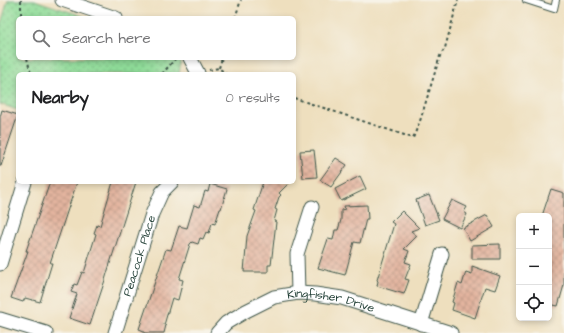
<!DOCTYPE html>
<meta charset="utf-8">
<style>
body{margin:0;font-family:"Architects Daughter",sans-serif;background:#f2f2f2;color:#202124}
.controls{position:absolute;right:12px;bottom:12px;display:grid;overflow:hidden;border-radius:6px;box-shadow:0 2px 6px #0003}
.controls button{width:36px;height:36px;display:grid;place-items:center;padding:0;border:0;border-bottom:1px solid #e0e0e0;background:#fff;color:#202124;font:20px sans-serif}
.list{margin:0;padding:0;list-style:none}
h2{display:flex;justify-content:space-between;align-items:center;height:52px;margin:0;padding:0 16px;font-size:17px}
h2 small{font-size:13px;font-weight:400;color:#757577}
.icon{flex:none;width:22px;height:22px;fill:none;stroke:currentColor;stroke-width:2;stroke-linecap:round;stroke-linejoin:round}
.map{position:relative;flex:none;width:564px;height:333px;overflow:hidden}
.search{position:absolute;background:#fff;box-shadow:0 2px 6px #0003;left:16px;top:16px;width:280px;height:44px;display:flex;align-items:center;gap:10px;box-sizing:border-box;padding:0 14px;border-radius:6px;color:#757577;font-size:15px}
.panel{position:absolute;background:#fff;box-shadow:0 2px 6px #0003;left:16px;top:72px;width:280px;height:112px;border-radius:6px}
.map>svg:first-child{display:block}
</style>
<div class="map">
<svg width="564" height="333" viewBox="0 0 564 333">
<defs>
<pattern id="park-dots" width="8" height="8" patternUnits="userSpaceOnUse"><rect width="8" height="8" fill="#90dd9a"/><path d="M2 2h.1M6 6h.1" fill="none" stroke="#75b47e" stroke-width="1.8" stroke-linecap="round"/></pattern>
<pattern id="building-cross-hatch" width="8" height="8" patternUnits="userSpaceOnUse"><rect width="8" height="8" fill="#e3b49f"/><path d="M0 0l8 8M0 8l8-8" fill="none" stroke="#b79482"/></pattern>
</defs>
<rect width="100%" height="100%" fill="#f7f3e8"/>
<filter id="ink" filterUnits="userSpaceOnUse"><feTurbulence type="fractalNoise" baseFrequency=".025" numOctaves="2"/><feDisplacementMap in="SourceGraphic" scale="8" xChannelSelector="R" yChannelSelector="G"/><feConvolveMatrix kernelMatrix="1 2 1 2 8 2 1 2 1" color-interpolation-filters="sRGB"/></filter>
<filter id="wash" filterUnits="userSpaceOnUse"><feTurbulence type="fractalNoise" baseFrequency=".012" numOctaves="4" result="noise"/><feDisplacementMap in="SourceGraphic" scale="16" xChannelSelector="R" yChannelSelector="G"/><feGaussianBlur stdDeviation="0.9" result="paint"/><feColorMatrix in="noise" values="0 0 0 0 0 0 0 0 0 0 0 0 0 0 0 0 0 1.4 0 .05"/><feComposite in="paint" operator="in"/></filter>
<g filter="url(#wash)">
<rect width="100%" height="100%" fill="#eedfbe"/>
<path fill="url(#park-dots)" stroke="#588d67" d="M8,0h26l55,18h-71v40h161l2,3 -2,13h-161v36l-18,-6v-77z"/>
<g id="blocks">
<path fill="url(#building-cross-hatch)" d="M2,110l16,5 -17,51h-1v-49z
M314,150l3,27 -14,1 -3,-27z
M336,158l11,7 -16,22 -11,-7z
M360,176l6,13 -25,12 -6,-12z
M50,182h27l-27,81h2l-12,39 -15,-4 -2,4 -12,-4 17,-47h-2z
M113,182h23l-24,75 -7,23 -15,45 -21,-7 8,-24 -6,-2 3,-8 3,1 5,-13 2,1 12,-39 -2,-1 3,-8 3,1z
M263,182h27l-11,11 2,2 -2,2 -4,12 2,1 -3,11 2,1 -5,43h-3v7h-24l3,-36 9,-25 -2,-1z
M210,184l17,5 -6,20h-1l-5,15 -3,-1 -3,10 -3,-1 -3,7 -3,-1 -2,6 -6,-2 -2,2 -11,35 4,1 -5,20 -6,-2 -8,27h2l-2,8h-20v-2l-5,-2 27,-80 5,1 8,-24 8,2 7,-23 6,2 5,-16 3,1z
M551,189l13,4v92l-6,21 -9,-2v-88h-7z
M429,195l10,25 -14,5 -9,-25z
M452,200l15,7 -3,5 3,2 -7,14 -18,-9z
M367,205l1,14h-2l-6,24 -6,-1 -9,33 -27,-7 10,-29 5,1 2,-10h3l3,-10v-10l4,-1 -1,-3z
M402,211l17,17 -8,3 6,5 -13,13 5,2 -4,11 6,2 -6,15 4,1 -5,14 -27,-8 1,-5 -1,-1 17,-56 -3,-2z
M487,215l7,12 -24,14 -7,-13z
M500,244v15h-28v-14z
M472,266l28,10 -5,14 -10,-3 -10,31 -23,-8 2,-7 -2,-1 6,-19 4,2 4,-13 6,2z"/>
</g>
</g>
<g filter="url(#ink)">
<use href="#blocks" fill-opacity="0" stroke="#3e5549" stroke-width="1"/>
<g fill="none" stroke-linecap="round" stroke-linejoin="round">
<defs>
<path id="lane" d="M526,0l28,9 2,-9"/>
<g id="street">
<path d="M62,0l54,18"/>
<path d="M190,58l8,15"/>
<path d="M0,264l25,-82"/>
<path d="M298,293l-1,-39 15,-47"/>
<path d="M0,319l46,14"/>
<path d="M421,324l21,-70"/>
<path id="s1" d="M115,333l37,-119 10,-22 10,-10"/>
<path id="s2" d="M217,333l9,-10 20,-12 28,-14 24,-4 17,1 27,4 109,35"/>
</g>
</defs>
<use href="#lane" stroke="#3e5549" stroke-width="8"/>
<use href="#street" stroke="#3e5549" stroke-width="15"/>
<path stroke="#3e5549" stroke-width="2" stroke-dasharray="3 3" stroke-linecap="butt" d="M21,0v18
M235,18l6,-18
M27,58l4,16
M219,68l3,-10
M209,70l10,-2 7,6
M162,74l14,-16
M294,98l119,40 7,-17 20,-65 5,-8 13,-48"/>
<use href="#lane" stroke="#fff" stroke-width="6"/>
<use href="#street" stroke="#fff" stroke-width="13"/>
</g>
</g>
<g text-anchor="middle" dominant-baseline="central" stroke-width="3" stroke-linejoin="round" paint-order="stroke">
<g font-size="12" fill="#1f3d34" stroke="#f7f3e8">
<text stroke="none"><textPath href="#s1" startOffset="81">Peacock Place</textPath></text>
<text stroke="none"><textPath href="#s2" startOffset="126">Kingfisher Drive</textPath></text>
</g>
</g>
</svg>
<div class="controls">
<button>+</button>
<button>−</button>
<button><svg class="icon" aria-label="locate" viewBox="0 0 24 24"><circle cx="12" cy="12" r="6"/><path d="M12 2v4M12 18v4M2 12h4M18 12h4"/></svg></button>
</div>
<div class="search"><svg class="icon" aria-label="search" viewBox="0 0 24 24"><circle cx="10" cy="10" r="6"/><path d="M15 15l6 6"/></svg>Search here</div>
<section class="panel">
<h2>Nearby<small>0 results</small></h2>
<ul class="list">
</ul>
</section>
</div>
